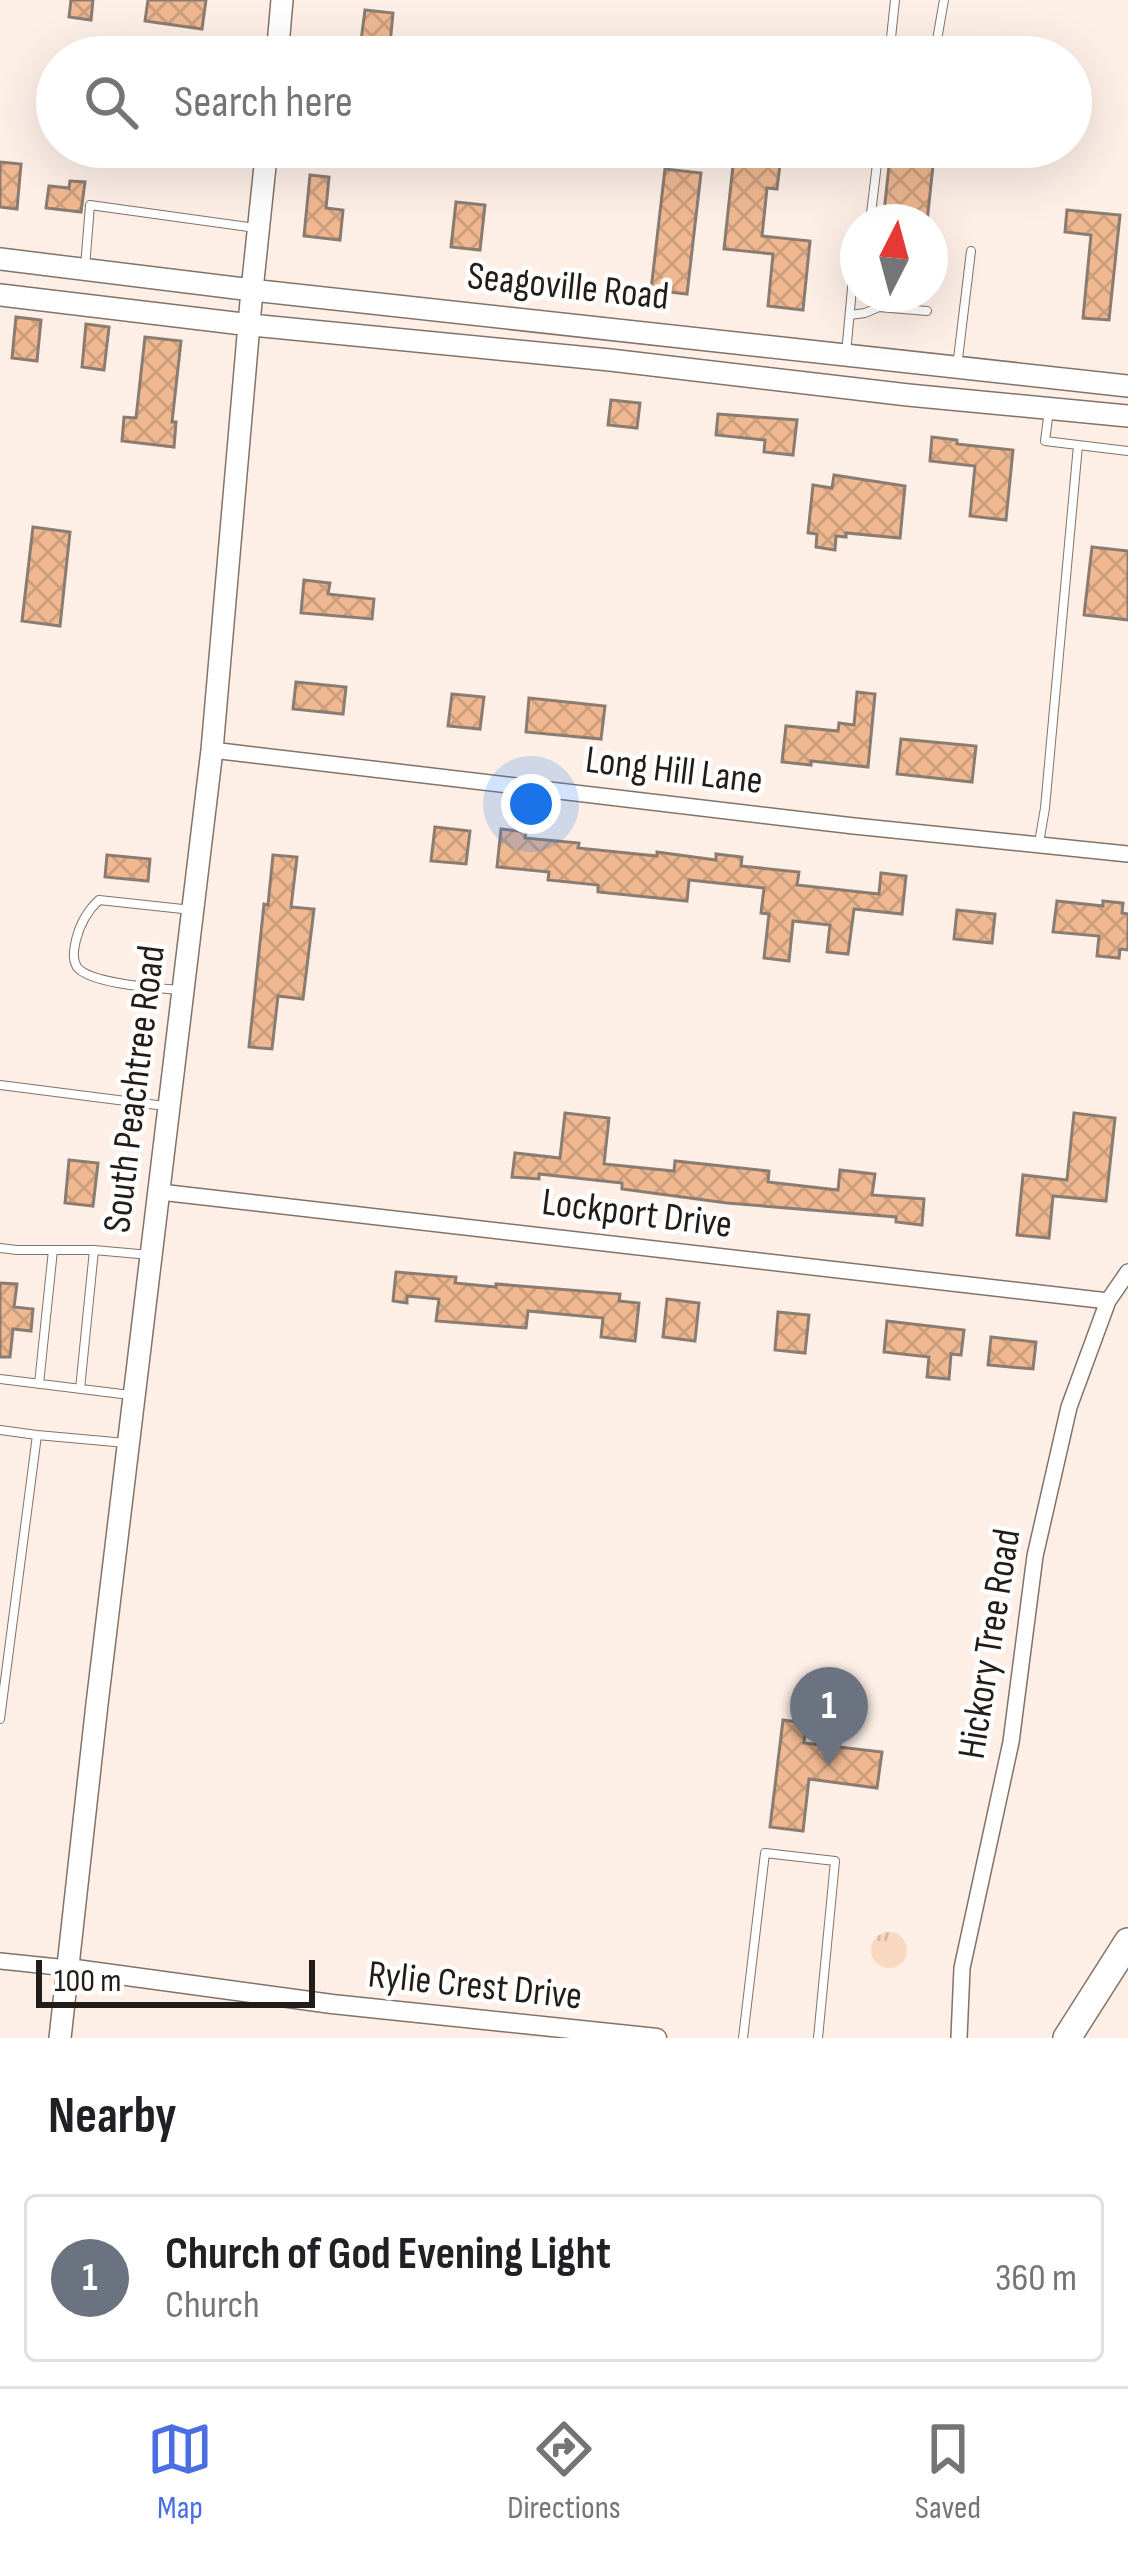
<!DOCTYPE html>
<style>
body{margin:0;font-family:"Sofia Sans Condensed",sans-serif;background:#f6f6f6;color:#202124}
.compass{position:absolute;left:840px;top:204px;width:108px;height:108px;border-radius:50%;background:#fff;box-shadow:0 12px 48px #0002;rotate:6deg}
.scale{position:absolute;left:36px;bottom:30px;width:279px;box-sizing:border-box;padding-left:12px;border:6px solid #231d19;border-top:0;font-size:33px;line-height:42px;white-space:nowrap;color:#231d19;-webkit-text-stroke:9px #fff;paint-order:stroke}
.you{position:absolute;left:531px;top:804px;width:42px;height:42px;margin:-30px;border:9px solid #fff;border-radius:50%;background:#1a73e8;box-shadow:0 0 0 18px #1a73e833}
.badge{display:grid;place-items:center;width:78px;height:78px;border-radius:50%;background:#496fe2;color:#fff;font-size:39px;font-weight:700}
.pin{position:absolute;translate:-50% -99px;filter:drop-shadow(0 3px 6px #0008)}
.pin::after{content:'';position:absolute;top:63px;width:42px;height:36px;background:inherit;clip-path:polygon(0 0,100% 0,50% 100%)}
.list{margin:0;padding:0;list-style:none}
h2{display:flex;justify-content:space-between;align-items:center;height:156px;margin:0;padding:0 48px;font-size:51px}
h2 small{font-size:39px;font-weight:400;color:#757577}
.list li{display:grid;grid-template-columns:78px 1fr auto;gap:36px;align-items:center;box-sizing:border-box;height:168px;margin:0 24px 24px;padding:0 24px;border:3px solid #e0e0e0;border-radius:12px}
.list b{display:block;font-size:45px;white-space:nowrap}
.list p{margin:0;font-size:39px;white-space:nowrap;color:#757577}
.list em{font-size:39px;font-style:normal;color:#757577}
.icon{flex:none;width:66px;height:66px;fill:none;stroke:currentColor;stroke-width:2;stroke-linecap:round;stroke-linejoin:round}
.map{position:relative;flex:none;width:1128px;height:2038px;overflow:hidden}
.search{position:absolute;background:#fff;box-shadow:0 12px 48px #0002;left:36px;right:36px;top:36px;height:132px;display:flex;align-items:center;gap:30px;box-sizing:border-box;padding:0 42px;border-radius:66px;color:#757577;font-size:45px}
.sheet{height:348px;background:#fff}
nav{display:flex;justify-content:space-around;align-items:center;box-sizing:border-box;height:168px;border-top:3px solid #e0e0e0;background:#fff;font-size:33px;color:#757577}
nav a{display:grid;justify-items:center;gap:6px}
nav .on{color:#496fe2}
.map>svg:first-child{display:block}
</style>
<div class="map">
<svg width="1128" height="2038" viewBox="0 0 1128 2038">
<defs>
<pattern id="park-tufts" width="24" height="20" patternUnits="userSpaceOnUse" patternTransform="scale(3)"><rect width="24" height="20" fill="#f9d8c0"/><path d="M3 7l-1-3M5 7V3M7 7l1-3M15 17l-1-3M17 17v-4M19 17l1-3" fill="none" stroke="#d5b9a4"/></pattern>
<pattern id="building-cross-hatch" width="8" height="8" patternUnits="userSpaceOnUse" patternTransform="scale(3)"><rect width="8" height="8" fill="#efb891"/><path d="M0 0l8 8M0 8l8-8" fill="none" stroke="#cd9e7c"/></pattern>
</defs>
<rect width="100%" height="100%" fill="#fdefe6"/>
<path fill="url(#park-tufts)" d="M871 1950a18 18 0 1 1 36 0a18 18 0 1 1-36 0Z"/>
<path fill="url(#building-cross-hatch)" stroke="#8b7c72" stroke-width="3" d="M71,0h22l-2,20 -22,-3z
M148,0h58l-4,29 -57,-8z
M365,10l28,3 -3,31 -29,-3z
M735,147h47l-5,42 -10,-1 -5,48 48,5 -7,69 -35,-4 5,-52 -49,-5z
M891,147h44l-8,75h-44z
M0,162l21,2 -4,45 -17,-2z
M665,169l36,4 -14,121 -36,-4z
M310,175l19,2 -3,31 17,2 -3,30 -36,-4z
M70,181l15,1 -4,30 -35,-4 3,-22 20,2z
M456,202l29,3 -5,45 -29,-3z
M1067,210l53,5 -11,105 -26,-2 8,-83 -26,-3z
M16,317l25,3 -4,41 -25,-3z
M86,324l23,3 -5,43 -22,-3z
M145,337l36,4 -9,81h4l-2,25 -52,-6 2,-24 12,1z
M611,400l29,3 -3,25 -29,-3z
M718,414l79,6 -4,35 -29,-3 1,-12 -49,-5z
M932,437l25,3v4l56,6 -7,70 -36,-4 5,-50 -45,-5z
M834,475l71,11 -5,52 -54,-5v4l-10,-1 -1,14 -19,-3 1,-13 -9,-1 5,-48 19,3z
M33,527l37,5 -10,94 -38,-5z
M1092,547l36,4v69l-44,-5z
M304,580l26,3 -2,11 46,5 -2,20 -71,-6z
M296,682l50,5 -3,27 -50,-5z
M857,692l18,2 -7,73 -57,-6v4l-29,-3 4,-36 52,5 1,-8 15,2z
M452,694l32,3 -4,32 -32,-3z
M529,698l76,8 -4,33 -75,-7z
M901,739l75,7 -4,36 -75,-8z
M435,827l35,4 -4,33 -35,-3z
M501,829l25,3 -1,6 54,5 -1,5 79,8v-4l59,8v-6l26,3 -1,9 58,6 -2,13 82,9 2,-21 25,3 -4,38 -48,-5 -6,45 -21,-2 3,-27 -37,-4 -4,40 -25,-3 5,-44 -8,-1 3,-25 -75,-8 -2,21 -89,-9v-7l-50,-5 1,-8 -52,-5z
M107,855l43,4 -2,22 -43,-4z
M273,855l24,2 -6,50 23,2 -11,90 -25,-3 -6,53 -23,-2 15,-143 4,1z
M1057,901l46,5v-5l20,2 -1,10 6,1v36l-8,-1 -1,9 -22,-2 2,-20 -46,-4z
M957,910l38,4 -3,29 -38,-4z
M565,1113l44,5 -5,46 70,7 1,-10 94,10 -1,11 70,8 2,-20 35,4 -3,21 52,4 -2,26 -26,-3v-5l-169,-14 -105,-14v-6l-83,-9v5l-27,-2 3,-24 45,5z
M1074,1113l41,5 -9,83 -53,-5 -4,42 -32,-3 6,-60 44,5z
M69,1160l29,3 -5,43 -28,-3z
M396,1272l60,5 -1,6 41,4v-3l124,10 -1,7 20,2 -4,38 -34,-4 2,-19 -75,-7 -2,17 -90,-7 3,-22 -32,-3v7l-14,-2z
M0,1283l17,1 -3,23 19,2 -2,22 -18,-2 -3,28h-10z
M667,1299l32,4 -4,38 -32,-4z
M778,1312l31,3 -4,38 -30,-3z
M887,1321l77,9 -3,25 -10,-1 -2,25 -22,-2 2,-20 -45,-5z
M991,1337l45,5 -3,27 -45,-4z
M783,1720l23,3 -2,20 78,9 -5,36 -68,-9 -6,52 -33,-4z"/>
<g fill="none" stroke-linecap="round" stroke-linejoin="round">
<defs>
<path id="service" d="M889,57l6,-57
M934,57l10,-57
M870,222l9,-75
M85,267l5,-62 166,23
M850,315l15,-2 14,-6 48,4
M846,354l7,-77 5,-12
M957,367l14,-116
M1049,410l-4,31 33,4
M1039,843l6,-35 33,-363 50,6
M178,990c-21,-2 -88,-6 -101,-23 -5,-8 -3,-18 -1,-27 4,-16 11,-29 23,-40l93,10
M0,1085l165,21
M0,1248l17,2h77l56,5
M0,1379l130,16
M39,1384l14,-134
M80,1389l14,-139
M0,1430l37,5 -37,284
M37,1435l89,8
M743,2038l22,-185 70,8 -17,177"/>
<path id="minor" d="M212,750l642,76 274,28
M160,1192l948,109
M0,1961l68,7
M959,2038l3,-70 49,-226 24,-186 34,-149 39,-106 20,-29"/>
<path id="tertiary" d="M68,1968l264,36 325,34"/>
<path id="secondary" d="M277,57l5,-57
M0,259l252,31 876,96
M0,295l251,30 359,35 298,35 220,21
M60,2038l37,-334 115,-954 40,-460 15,-143"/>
<path id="motorway" d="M1067,2038l61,-96"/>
</defs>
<use href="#service" stroke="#827369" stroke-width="10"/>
<use href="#minor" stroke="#827369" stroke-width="18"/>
<use href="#tertiary" stroke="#827369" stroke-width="21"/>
<use href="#secondary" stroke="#827369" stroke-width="24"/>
<use href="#motorway" stroke="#827369" stroke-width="30"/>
<use href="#service" stroke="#fff" stroke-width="8"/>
<use href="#minor" stroke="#fff" stroke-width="15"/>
<use href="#tertiary" stroke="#fff" stroke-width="18"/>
<use href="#secondary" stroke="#fff" stroke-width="21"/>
<use href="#motorway" stroke="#fff" stroke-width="27"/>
</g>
<g text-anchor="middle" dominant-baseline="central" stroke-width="9" stroke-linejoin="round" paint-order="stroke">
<g font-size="39" fill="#231d19" stroke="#fff">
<text transform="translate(568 287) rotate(6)">Seagoville Road</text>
<text transform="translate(674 771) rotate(7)">Long Hill Lane</text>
<text transform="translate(135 1089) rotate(-83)">South Peachtree Road</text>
<text transform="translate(637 1214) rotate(7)">Lockport Drive</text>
<text transform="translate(990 1644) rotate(-81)">Hickory Tree Road</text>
<text transform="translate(475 1986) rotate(6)">Rylie Crest Drive</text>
</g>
</g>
</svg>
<svg class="compass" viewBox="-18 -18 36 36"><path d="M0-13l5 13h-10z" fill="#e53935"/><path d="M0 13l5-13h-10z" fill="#757577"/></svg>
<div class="scale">100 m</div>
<div class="you"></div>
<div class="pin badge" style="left:829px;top:1766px;background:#6b7280">1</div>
<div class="search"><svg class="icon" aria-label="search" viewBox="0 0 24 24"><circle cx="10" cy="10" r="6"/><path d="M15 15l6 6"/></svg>Search here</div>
</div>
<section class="sheet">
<h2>Nearby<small></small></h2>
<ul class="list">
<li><span class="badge" style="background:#6b7280">1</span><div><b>Church of God Evening Light</b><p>Church</p></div><em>360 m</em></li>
</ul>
</section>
<nav>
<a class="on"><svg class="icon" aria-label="map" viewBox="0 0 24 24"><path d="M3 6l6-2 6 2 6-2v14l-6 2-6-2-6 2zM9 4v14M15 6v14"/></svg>Map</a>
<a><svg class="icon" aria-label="directions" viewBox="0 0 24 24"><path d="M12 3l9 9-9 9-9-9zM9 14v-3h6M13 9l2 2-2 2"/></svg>Directions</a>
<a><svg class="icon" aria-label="saved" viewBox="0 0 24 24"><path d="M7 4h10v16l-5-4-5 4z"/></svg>Saved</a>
</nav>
